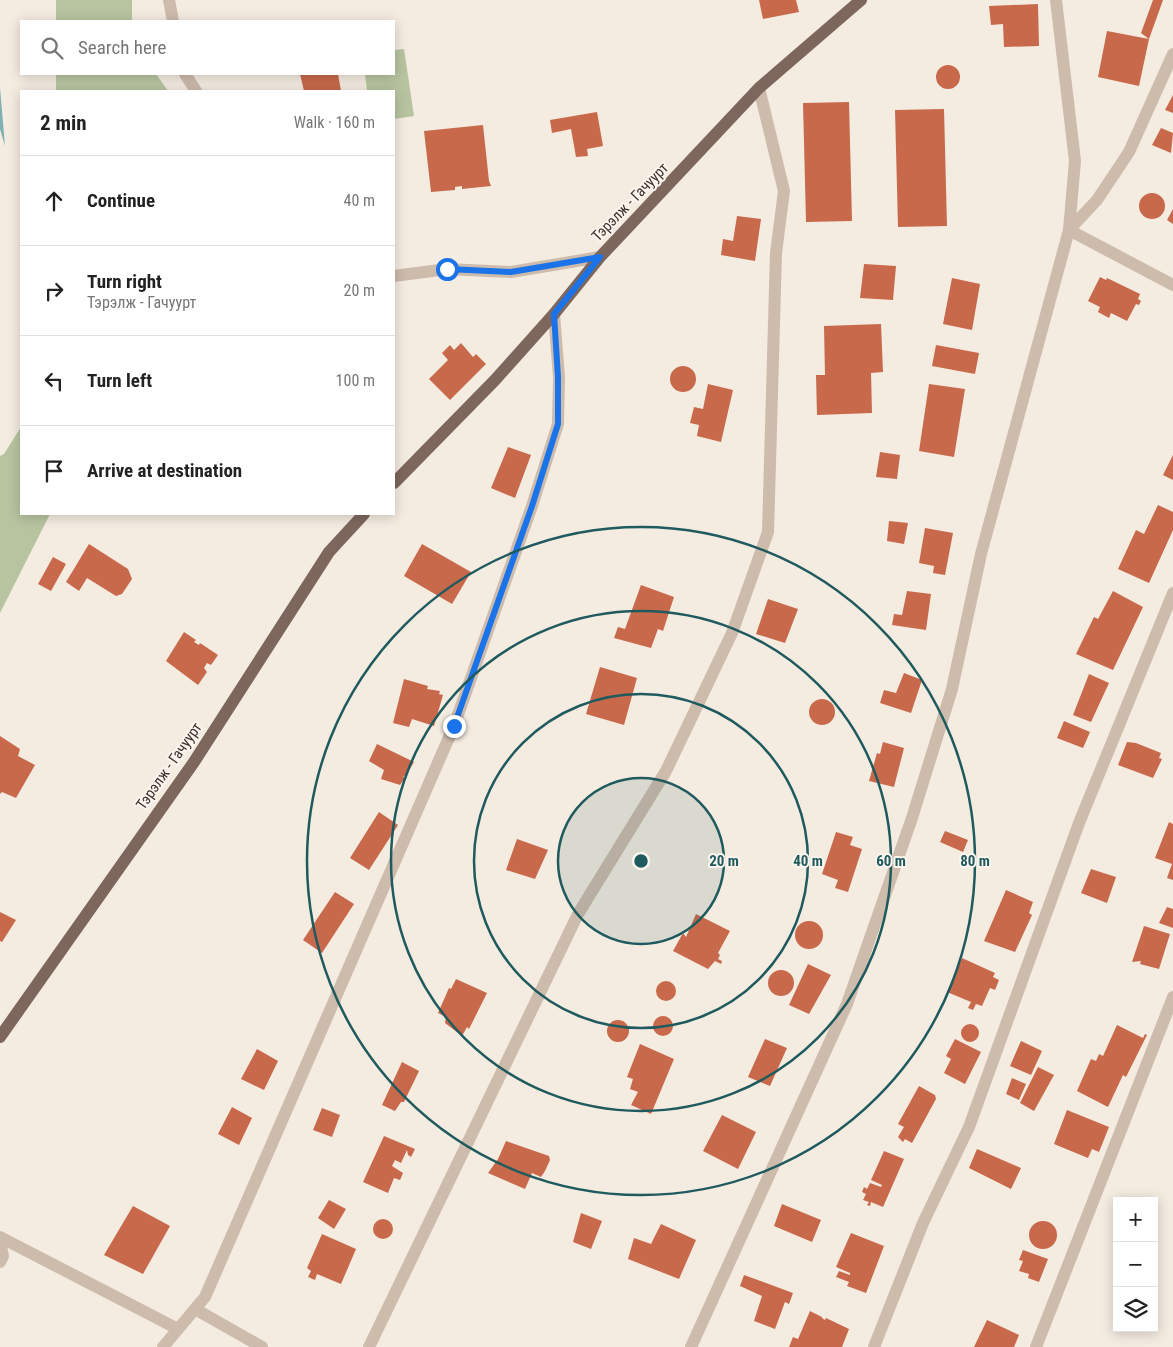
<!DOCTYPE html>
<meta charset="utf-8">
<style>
body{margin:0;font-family:"Roboto Condensed",sans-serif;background:#f6f6f6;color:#222}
.controls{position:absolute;right:15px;bottom:15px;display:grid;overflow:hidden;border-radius:0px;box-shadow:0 2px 12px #0003}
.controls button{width:45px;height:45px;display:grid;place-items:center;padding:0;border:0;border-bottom:1px solid #e0e0e0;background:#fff;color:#222;font:25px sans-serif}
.stop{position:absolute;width:15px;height:15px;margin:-11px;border:4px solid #1a73e8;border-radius:50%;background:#fff}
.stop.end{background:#1a73e8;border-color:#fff;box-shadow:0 1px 5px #0008}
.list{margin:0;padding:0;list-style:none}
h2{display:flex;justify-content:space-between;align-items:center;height:65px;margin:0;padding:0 20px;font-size:21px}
h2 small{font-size:16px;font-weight:400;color:#767676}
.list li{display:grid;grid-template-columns:32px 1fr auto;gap:15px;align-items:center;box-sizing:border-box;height:90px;padding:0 20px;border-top:1px solid #e0e0e0}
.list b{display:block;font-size:19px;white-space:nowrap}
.list p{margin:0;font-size:16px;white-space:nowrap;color:#767676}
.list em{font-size:16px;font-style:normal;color:#767676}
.icon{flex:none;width:28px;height:28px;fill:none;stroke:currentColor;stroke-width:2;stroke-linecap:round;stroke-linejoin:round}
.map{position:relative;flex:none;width:1173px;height:1347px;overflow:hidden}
.search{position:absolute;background:#fff;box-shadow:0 2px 12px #0003;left:20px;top:20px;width:375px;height:55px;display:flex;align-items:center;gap:12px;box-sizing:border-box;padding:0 18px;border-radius:0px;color:#767676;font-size:19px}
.panel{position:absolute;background:#fff;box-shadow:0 2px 12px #0003;left:20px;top:90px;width:375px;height:425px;border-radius:0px}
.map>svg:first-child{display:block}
</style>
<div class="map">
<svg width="1173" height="1347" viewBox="0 0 1173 1347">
<rect width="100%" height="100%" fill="#f4ebe1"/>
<path fill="#b8c4a0" d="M56,0h76v21h-76z
M404,49l10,67 -20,3v-28h-27l-2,-17h29v-24z
M56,74h100l12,17h-112z
M21,427v87h29l-50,99v-157l4,-2z"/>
<path fill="#7fb0b2" d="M0,88l5,58 -5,-17z"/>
<path fill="#c8694b" d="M759,0h37l3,12 -36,7z
M1153,0h10l-14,39 -8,-6z
M1038,4l1,42 -35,1 -1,-23 -12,1 -2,-19z
M1107,31l42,8 -10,47 -41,-9z
M936 77a12 12 0 1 1 24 0a12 12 0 1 1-24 0Z
M300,74h38l3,17h-37z
M1173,95v18l-8,-3z
M849,102l3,119 -46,1 -3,-119z
M944,109l3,117 -49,1 -3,-117z
M597,112l6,34 -16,3 1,7 -12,1 -5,-28 -19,4 -2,-13z
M483,125l6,56 2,5 -29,3v-3l-7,1v3l-24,2 -7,-61z
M1161,128l12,5 -2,20 -19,-8z
M1139 206a13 13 0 1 1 26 0a13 13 0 1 1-26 0Z
M1173,209v15l-6,-4z
M737,216l24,3 -6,42 -34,-6 2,-16 10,2z
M864,264l32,2 -3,34 -33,-2z
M1100,277l6,3 1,-2 33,16 -2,5 3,2 -2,4 -3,-1 -9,17 -16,-8 -2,5 -11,-6 2,-5 -12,-6z
M952,278l28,6 -8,46 -29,-6z
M881,324l2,48 -12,1 1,40 -55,2 -1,-40h9l-1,-49z
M461,343l12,14 3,-3 10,10 -36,36 -21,-21 19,-19 -6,-7 8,-8 4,5z
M936,345l43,8 -4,21 -43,-8z
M670 379a13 13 0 1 1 26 0a13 13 0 1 1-26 0Z
M708,384l25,6 -12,52 -24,-6 2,-11 -9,-2 4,-16 9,2z
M929,384l36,5 -11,68 -35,-6z
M508,447l23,8 -16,43 -24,-10z
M880,452l20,3 -3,24 -21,-2z
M1173,455v25l-10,-5z
M1158,505l15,7v18l-24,53 -31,-14 18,-39 8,4z
M889,521l19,2 -4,21 -17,-3z
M925,528l28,5 -8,42 -12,-2 1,-7 -15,-3z
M89,544l39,25 4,10 -10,15 -6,2 -29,-18 -8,13 -13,-9z
M422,544l49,28 -19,32 -48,-28z
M53,557l13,7 -15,27 -13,-7z
M641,585l33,12 -11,34 -5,-2 -7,19 -37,-10 4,-11 7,2z
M907,591l24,3 -5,36 -34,-5 2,-11 8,1z
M1113,591l30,16 -30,63 -37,-16 18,-37 4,2z
M768,599l30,10 -13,34 -29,-9z
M184,632l12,8 -2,2 5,3 1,-2 18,12 -7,10 -4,-2 -3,5 3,4 -9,13 -32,-24z
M600,667l37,11 -13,47 -38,-11z
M904,673l18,7 -11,33 -31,-10 4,-13 12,3z
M1089,674l20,9 -18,39 -18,-7z
M404,679l24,7 -1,3 13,2 -1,3 4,1 -9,31 -22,-7 -3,8 -16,-4z
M809 712a13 13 0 1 1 26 0a13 13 0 1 1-26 0Z
M1064,721l26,11 -7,16 -26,-10z
M0,736l20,13 -2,7 17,9 -19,33 -14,-6 -2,2z
M883,742l21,6 -10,39 -25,-6 8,-28 3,1z
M1127,742l9,1 25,10 -2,5 3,1 -9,19 -35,-13z
M377,744l37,18 -7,12 -4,3 -3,-2 5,3 -5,7 -19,-6 3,-9 -15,-9z
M379,812l19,13 -29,45 -19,-12z
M1169,822l4,2v56l-6,-2 5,-14 -17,-6z
M945,831l23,9 -5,12 -23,-10z
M836,832l17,5 -3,8 12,4 -14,43 -13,-4 3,-8 -16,-6z
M517,839l31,11 -13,29 -29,-9z
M1091,869l25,8 -9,26 -26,-10z
M1006,890l27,12 -4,11 3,2 -17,37 -31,-11z
M335,892l19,12 -32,49 -19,-13z
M1167,907l6,2v19l-14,-5z
M0,912l16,8 -14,22 -2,-1z
M696,914l34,17 -12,22 2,2 -2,4 4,2 -1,3 -6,-3 -7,8 -35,-18 10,-18 3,4z
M795 935a14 14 0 1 1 28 0a14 14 0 1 1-28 0Z
M1144,926l26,8 -11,35 -19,-5 1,-3 -9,1z
M962,958l33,15 -2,4 6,3 -4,10 -5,-2 -8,18 -6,-2 -3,6 -5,-2 3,-6 -24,-10z
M808,964l23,11 -22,39 -20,-9z
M768 983a13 13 0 1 1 26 0a13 13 0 1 1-26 0Z
M456,979l31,14 -18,36 -2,-2 -5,9 -17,-13 1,-6 -8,-4 11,-25 2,1z
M656 991a10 10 0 1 1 20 0a10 10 0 1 1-20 0Z
M653 1026a10 10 0 1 1 20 0a10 10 0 1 1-20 0Z
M607 1031a11 11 0 1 1 22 0a11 11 0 1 1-22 0Z
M961 1033a9 9 0 1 1 18 0a9 9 0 1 1-18 0Z
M1117,1025l26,13 2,-4 2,1 -21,42 -3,-2 -15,32 -31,-16 14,-32 5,2 3,-7 4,2z
M765,1039l22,9 -17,38 -22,-9z
M955,1039l26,13 -16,32 -21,-11 7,-14 -5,-3z
M1021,1041l21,10 -11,24 -21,-9z
M640,1044l34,15 -23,55 -20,-9 7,-13 -8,-3 3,-10 -6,-2z
M257,1049l21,12 -14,29 -23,-11z
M402,1062l17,9 -15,31h-3l-6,9 -13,-6z
M1038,1067l16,8 -20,36 -14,-8z
M1012,1078l14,6 -7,16 -13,-6z
M919,1086l16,9 1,4 -24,44 -7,-4 -2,3 -5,-5 6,-10 -6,-3z
M232,1107l20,11 -13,27 -21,-11z
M322,1108l18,7 -8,22 -19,-7z
M1067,1110l42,17 -10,25 -7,-3 -4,9 -34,-14z
M722,1115l34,17 -18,37 -35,-18z
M384,1136l31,13 -4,8 -3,-2 -1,-5 -6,13 -6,-3 -3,6 11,7 -3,7 -6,-2 -6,15 -25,-11z
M506,1141l43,15 1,4 -5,11 -4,6 -9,-4 -7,16 -37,-16 10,-14z
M977,1149l44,19 -10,21 -42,-21z
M884,1151l20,8 -21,48 -12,-5 -1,4 -3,-1 2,-3 -6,-2 3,-6 -4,-2 2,-5 3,2 3,-6 11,4 1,-2 -11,-5z
M329,1200l17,9 -12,20 -16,-11z
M782,1204l39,16 -9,22 -38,-16z
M133,1206l37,20 -27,48 -39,-19z
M581,1213l21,8 -11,28 -18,-7z
M373 1229a10 10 0 1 1 20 0a10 10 0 1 1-20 0Z
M1029 1235a14 14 0 1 1 28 0a14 14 0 1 1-28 0Z
M661,1224l35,16 -17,39 -51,-20 6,-21 17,6z
M851,1233l33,13 -18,47 -19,-7 2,-4 -13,-5 3,-6 11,4v-2l-14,-6z
M322,1234l34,15 -15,35 -24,-10 -2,6 -7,-3 3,-6 -4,-3z
M1023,1250l25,9 -9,23 -11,-4 1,-4 -10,-3 4,-10 -4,-1z
M744,1275l49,18 -4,11 -4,-2 -10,27 -21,-8 8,-25 -22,-10z
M810,1311l12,6v1l3,2 1,-2 23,11 -7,18h-53l4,-10 5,2z
M987,1320l32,15 -5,12h-40z"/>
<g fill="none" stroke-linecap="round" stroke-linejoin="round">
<path stroke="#cdbbac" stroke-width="12" d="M169,0l4,21
M1056,0l19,161 -6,69 104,55
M185,74l11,17
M394,276l53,-7 64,3 89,-15
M0,1237l178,92
M0,1241l3,15 -3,6
M195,1309l67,38
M163,1347l42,-50 249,-571 78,-220 26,-82 1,-47 -5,-63
M369,1347l209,-433 88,-143 66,-138 36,-101 8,-279 8,-62 -25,-103
M691,1347l156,-343 65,-186 40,-129 29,-135 88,-324 28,-30 32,-48 44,-98
M874,1347l49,-124 46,-96 110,-304 94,-230
M1036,1347l137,-350"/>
<path stroke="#7d675c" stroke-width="12" d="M394,483l101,-103 59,-66 46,-57 159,-169 102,-88
M0,1037l194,-275 135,-210 35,-38"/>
</g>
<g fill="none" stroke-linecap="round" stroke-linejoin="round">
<path stroke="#1a73e8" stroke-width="6" d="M447,269l64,3 89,-15 -46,57 4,63v47l-26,82 -78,220"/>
</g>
<circle cx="641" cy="861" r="83" fill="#1f5a5e" fill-opacity=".12"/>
<g fill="none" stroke="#1f5a5e" stroke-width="2.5">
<circle cx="641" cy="861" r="83"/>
<circle cx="641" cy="861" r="167"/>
<circle cx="641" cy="861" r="250"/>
<circle cx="641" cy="861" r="334"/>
</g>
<g text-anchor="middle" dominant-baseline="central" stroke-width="4" stroke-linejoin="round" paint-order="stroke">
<g font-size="15" fill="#3b302b" stroke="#fbf5ee">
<text transform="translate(630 202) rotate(-46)">Тэрэлж - Гачуурт</text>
<text transform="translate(169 766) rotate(-55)">Тэрэлж - Гачуурт</text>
</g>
</g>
<circle cx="641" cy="861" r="8" fill="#1f5a5e" stroke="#fbf5ee" stroke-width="2.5"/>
<g font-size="15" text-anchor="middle" font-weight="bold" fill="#1f5a5e" stroke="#fbf5ee" stroke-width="4" stroke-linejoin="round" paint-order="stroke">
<text x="724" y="866">20 m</text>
<text x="808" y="866">40 m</text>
<text x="891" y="866">60 m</text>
<text x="975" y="866">80 m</text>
</g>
</svg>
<div class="controls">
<button>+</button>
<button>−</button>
<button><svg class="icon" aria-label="layers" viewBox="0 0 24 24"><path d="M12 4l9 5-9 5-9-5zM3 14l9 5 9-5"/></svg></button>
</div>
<div class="stop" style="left:447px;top:269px"></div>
<div class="stop end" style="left:454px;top:726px"></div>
<div class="search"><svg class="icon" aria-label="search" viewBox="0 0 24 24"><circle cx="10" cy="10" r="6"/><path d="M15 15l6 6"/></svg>Search here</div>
<section class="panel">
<h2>2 min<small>Walk · 160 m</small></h2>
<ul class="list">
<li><svg class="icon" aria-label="ahead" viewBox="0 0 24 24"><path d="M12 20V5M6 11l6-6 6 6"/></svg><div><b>Continue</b></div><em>40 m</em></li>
<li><svg class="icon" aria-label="right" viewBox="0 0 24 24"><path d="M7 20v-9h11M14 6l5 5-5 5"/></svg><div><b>Turn right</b><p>Тэрэлж - Гачуурт</p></div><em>20 m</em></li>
<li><svg class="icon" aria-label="left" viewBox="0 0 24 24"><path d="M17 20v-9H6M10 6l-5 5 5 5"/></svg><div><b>Turn left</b></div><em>100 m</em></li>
<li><svg class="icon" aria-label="arrive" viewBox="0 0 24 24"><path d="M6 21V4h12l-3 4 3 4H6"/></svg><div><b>Arrive at destination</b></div></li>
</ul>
</section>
</div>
